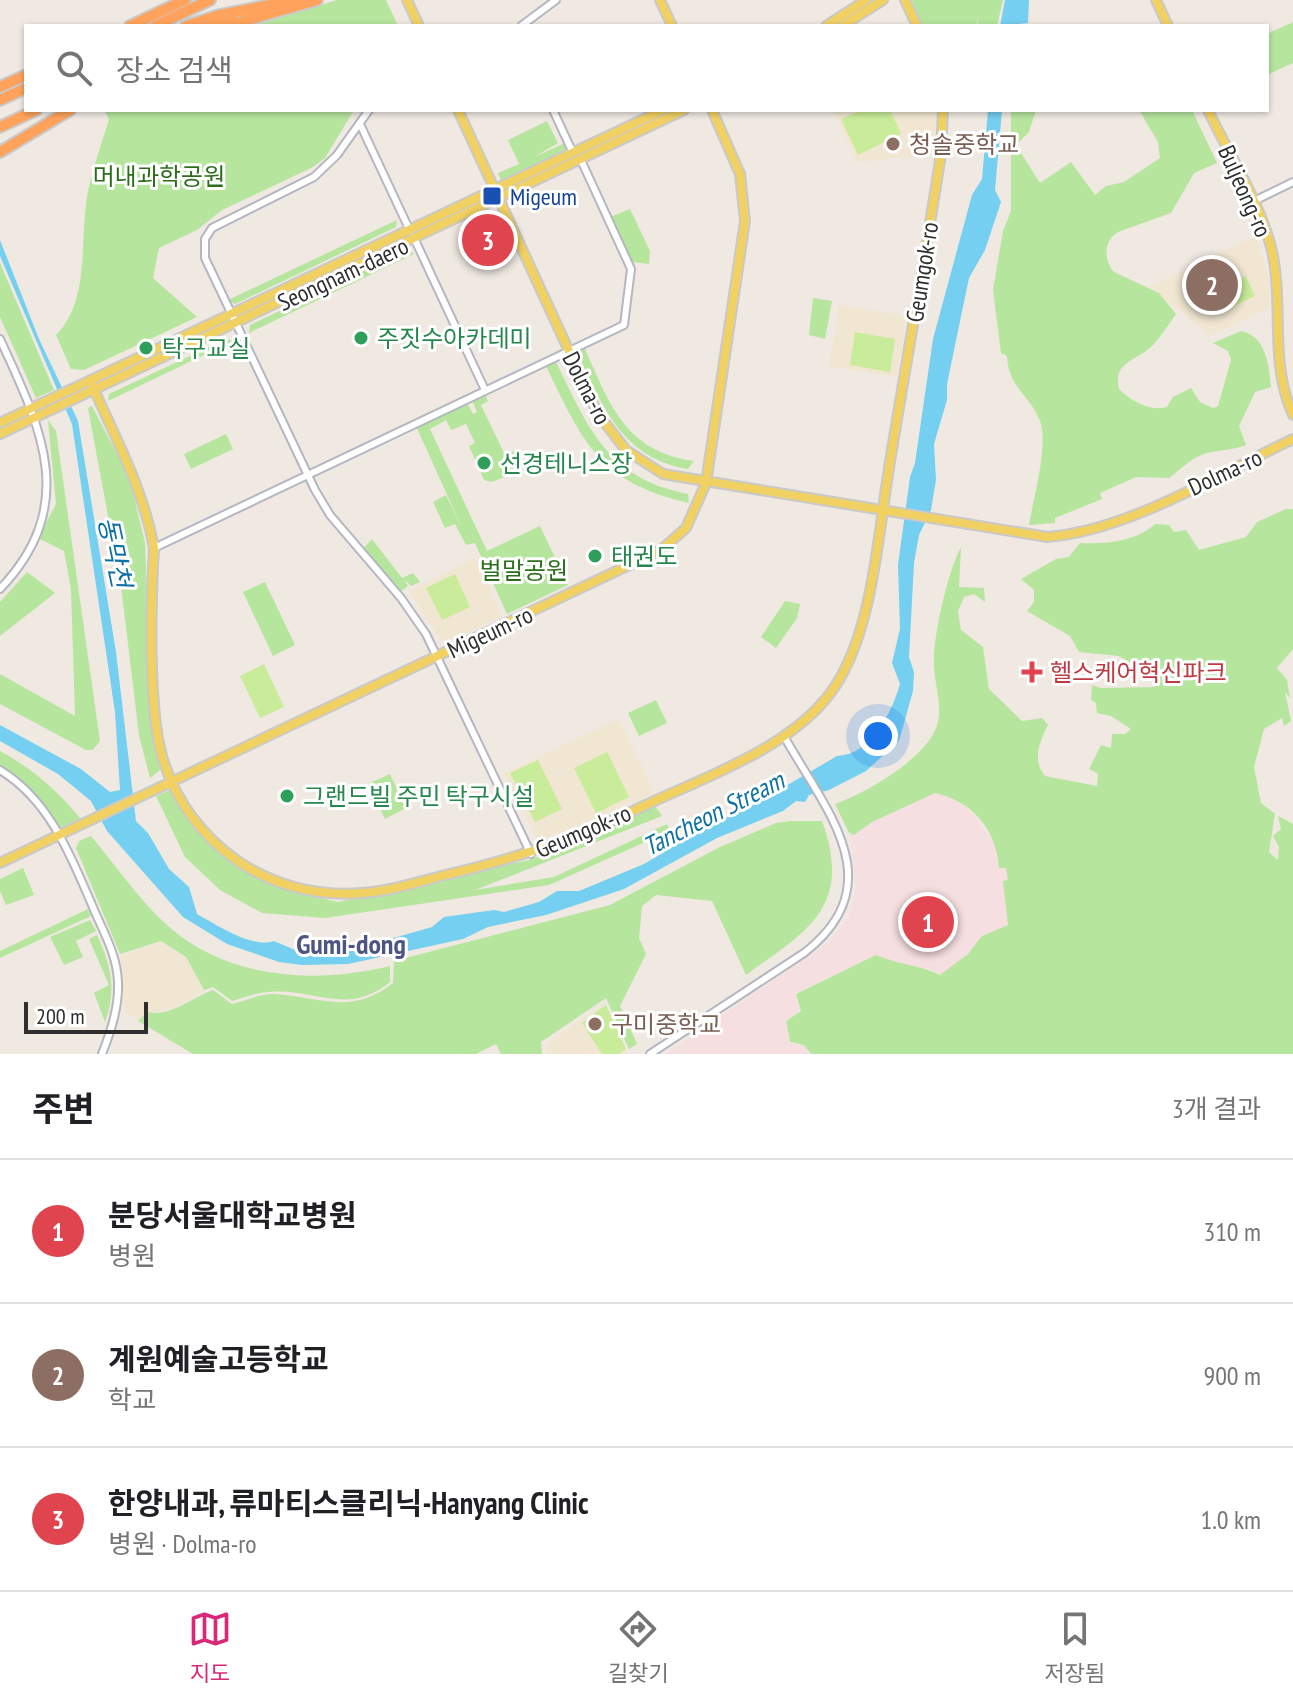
<!DOCTYPE html>
<html lang="ko">
<meta charset="utf-8">
<style>
body{margin:0;font-family:"PT Sans Narrow","Noto Sans KR",sans-serif;background:#f6f6f6;color:#202124}
.scale{position:absolute;left:24px;bottom:20px;width:124px;box-sizing:border-box;padding-left:8px;border:4px solid #2e2e2e;border-top:0;font-size:22px;line-height:28px;white-space:nowrap;color:#2e2e2e;-webkit-text-stroke:6px #fff;paint-order:stroke}
.you{position:absolute;left:878px;top:736px;width:28px;height:28px;margin:-20px;border:6px solid #fff;border-radius:50%;background:#1a73e8;box-shadow:0 0 0 12px #1a73e833}
.badge{display:grid;place-items:center;width:52px;height:52px;border-radius:50%;background:#db2777;color:#fff;font-size:26px;font-weight:700}
.pin{position:absolute;translate:-50% -50%;border:4px solid #fff;box-shadow:0 2px 8px #0006}
.list{margin:0;padding:0;list-style:none}
h2{display:flex;justify-content:space-between;align-items:center;height:104px;margin:0;padding:0 32px;font-size:34px}
h2 small{font-size:26px;font-weight:400;color:#757577}
.list li{display:grid;grid-template-columns:52px 1fr auto;gap:24px;align-items:center;box-sizing:border-box;height:144px;padding:0 32px;border-top:2px solid #e0e0e0}
.list b{display:block;font-size:30px;white-space:nowrap}
.list p{margin:0;font-size:26px;white-space:nowrap;color:#757577}
.list em{font-size:26px;font-style:normal;color:#757577}
.icon{flex:none;width:44px;height:44px;fill:none;stroke:currentColor;stroke-width:2;stroke-linecap:round;stroke-linejoin:round}
.map{position:relative;flex:none;width:1293px;height:1054px;overflow:hidden}
.search{position:absolute;background:#fff;box-shadow:0 2px 6px #0004;left:24px;right:24px;top:24px;height:88px;display:flex;align-items:center;gap:20px;box-sizing:border-box;padding:0 28px;border-radius:0px;color:#757577;font-size:30px}
.sheet{height:536px;background:#fff}
nav{display:flex;justify-content:space-around;align-items:center;box-sizing:border-box;height:112px;border-top:2px solid #e0e0e0;background:#fff;font-size:22px;color:#757577}
nav a{display:grid;justify-items:center;gap:4px}
nav .on{color:#db2777}
.map>svg:first-child{display:block}
</style>
<div class="map">
<svg width="1293" height="1054" viewBox="0 0 1293 1054">
<rect width="100%" height="100%" fill="#efe9e1"/>
<path fill="#f0e6d1" d="M833,110h104v44l-80,8z
M1256,236l14,47 -1,25 -59,28 -60,-50z
M839,305l68,11 -10,61 -68,-11z
M475,558l28,59 -57,24 -6,-3 -31,-47z
M619,719l36,74 -113,47 -7,-4 -31,-63z
M160,942l26,16 17,33 -24,14 -26,8 -6,-2 -9,9 -13,-8 -5,-56z
M605,1003l21,48 -5,3h-75v-10z"/>
<path fill="#f5dfe0" d="M941,792l14,5 18,18 27,35 10,35v41l-25,8 -24,28 -21,15 -9,-7 -28,-2 -28,-11 -80,36 5,18 -15,9 4,23 15,3 5,8h-144l165,-112 19,-25 7,-30 -6,-53 71,-40z"/>
<path fill="#b6e59e" d="M337,0h49l12,26h-145z
M912,0h91l-6,26h-20l2,-11 -3,11h-54z
M1293,22v41l-26,12v-41z
M104,110h250l-29,48 -12,9 -91,43 -25,20 -38,18 -6,30 44,39 -113,53 -13,-1 -15,-34c35,-35 23,-97 32,-144 5,-24 14,-48 21,-72z
M1011,110h25l-7,22 -13,13 24,38 31,-21 24,33 11,-9 18,-4 36,-24 -2,-16 -19,-32h53l25,53 -23,10 -23,40 -53,19c-14,8 -15,28 -4,40l45,21 17,21c-8,11 -15,23 -24,32 -14,14 -40,16 -33,43 12,12 31,23 48,18l6,-10 18,-9 9,14 13,6 5,-2 13,-46 -3,-9 -15,-8 28,-12c25,5 28,34 30,56l-16,5 -16,34 7,19c-14,5 -25,5 -39,8 -15,4 -26,16 -38,25l-33,-1 -36,16 2,6 -47,19v5l-26,2c4,-26 20,-80 11,-104 -10,-26 -32,-34 -33,-65l-6,-3 -8,-63 10,-59 8,-20z
M547,121l11,22 -24,14 31,-14 2,6 -66,32 -3,-8 21,-9 -11,-24z
M630,209l20,42 -1,13 -18,-2 -21,-45z
M397,220l-1,7 -161,77 -7,-4z
M409,250l5,4 -165,79 1,-8z
M0,263l54,127 -18,8 -36,-81z
M813,298l19,3 -7,38 -16,-4z
M226,339l7,2 -125,60 1,-7z
M583,345c27,58 40,106 111,116l-6,8c-65,-10 -86,-63 -111,-117z
M555,360c33,67 51,118 133,134l1,9c-91,-21 -106,-61 -144,-139z
M485,394l3,7 -7,4 24,50 9,-4 8,15 -16,7 1,3 -15,6 -8,-2 -15,-34 6,-3 -9,-19 -15,6 -5,-10 -16,9 57,122 53,-25 28,59 -61,29 -32,-71 -9,2 -11,-21 -10,4 -12,-26 13,-7 17,35 -47,-104 51,-24 6,12 4,-2 -5,-12z
M92,406l38,73 15,64 8,190 7,37 -10,8 -11,-43 -18,-149 -33,-178z
M48,420l8,11 44,310 -7,9h-7l-86,-46v-30l75,42 -4,-127 -7,-38 -26,-13 18,-34z
M226,434l7,15 -42,20 -7,-15z
M1286,509h7v140l-16,19 10,12 3,18 -5,-6 6,29 -7,5 -2,-8 -18,11 -10,38 7,36 14,11 -6,38 9,8 1,-13 -6,-11 8,-7 -3,-13 15,8v230h-482l-7,-9 -14,-3 -4,-21 15,-10 -5,-17 80,-39c21,9 44,10 64,20l28,-21 14,-18 26,-11 -5,-44 5,-1 -2,-12h-7c-2,-38 -27,-67 -64,-75l-63,29 -18,13 -5,-2 -14,-29c31,-11 95,-47 103,-82 4,-18 -3,-37 -4,-55 -2,-28 14,-96 27,-120l-2,40 25,1 1,14 -11,-8 -10,3 -6,14 3,19 22,17 6,42 33,32 20,-3 6,7c-9,18 -16,35 -3,51l52,10 1,-12 -9,-5 12,-24 10,3 1,-14h13l6,-5 -20,-13 -14,-3 -1,-10 -5,-3 1,-15 9,3 54,-1v-9l-36,-22 -40,-4 -9,-16 -43,-25 7,-9v-12l-13,-11 35,-20 13,-2 11,-14c24,1 56,-1 75,-19l14,1 5,7 12,-2 13,20 47,-13 11,-15z
M372,539l30,39 11,-5 7,9 -9,4 -7,-7 4,7 -7,5 -38,-42z
M27,572l28,21 -55,43v-34z
M265,582l30,63 -22,11 -30,-64z
M785,601l15,3 -3,14 -21,30 -15,-11z
M656,700l11,23 -28,13 -11,-23z
M0,751c35,19 59,41 84,72l-22,10 -18,-25 -44,-41z
M390,774l16,34 -21,11 -17,-35z
M175,788l31,47 30,32 51,23 51,12 191,-42 126,-54 7,10 -187,74 79,-13 113,-53 3,7 -121,54 -224,33 -63,-5 -42,-23 -35,-33 -29,-61z
M790,821h32c31,86 -14,109 -76,154l-34,-74 -56,-6 -14,11 -3,32 7,16 -26,52 17,38 -8,5 -23,-51 -65,44 1,12h-41l-5,-10 -20,10h-283l-55,-33 10,-9c20,6 45,-15 65,-22l19,14c13,-3 30,-11 42,-10 47,3 77,22 119,-11l1,-22 216,-56 110,-58 56,-24z
M91,836c25,30 48,64 77,90 61,54 147,58 222,40v16c-43,35 -75,6 -121,10 -12,0 -25,6 -37,9l-19,-14 -9,3 -18,-33 -25,-16 -41,13 -44,-106 3,-7z
M23,868l11,27 -28,10 -6,-14v-12z
M88,909l3,7 -91,42v-7z
M90,920l6,11 -20,10 7,16 -19,8 -14,-28z
M97,935c14,30 20,55 8,87l-11,-29 15,-8 -20,-46z"/>
<path fill="#c9ec9a" d="M861,110h29l11,24 -43,21 -17,-36z
M1246,276l9,20 -28,13 -9,-20z
M855,332l40,7 -5,33 -40,-7z
M455,574l15,33 -28,13 -16,-32z
M264,664l20,43 -24,11 -20,-42z
M607,752l22,45 -33,16 -22,-45z
M538,760l24,49 -27,13 -25,-49z
M606,1005l20,44 -7,5h-17l-20,-31z"/>
<path fill="#75cff0" d="M1005,0h24l-1,23 -28,3z
M988,110h14l-7,80 6,12 -16,48 -16,28 -22,106v16l-13,44 2,36 -5,30 -12,25 -5,28 -5,94 5,15 -1,19 -14,50 -33,30 -37,19 -20,5 -4,7 -9,-1 -13,10 -66,27 -93,51 -78,26 -58,12 -25,12 -115,25 -46,1 -23,-3 -52,-18 -44,-27 -76,-86 -16,-30 -33,-27 -58,-33v-16l81,44 29,23 10,-2 -5,-78 -43,-288 -72,-168v-16l39,99 39,82 38,231 20,169 12,12 21,36 20,18 8,27c20,11 56,35 77,27l21,9 53,1 84,-24 12,-10 50,-7 10,2 35,-10 18,-11h22l65,-27 19,-11 15,-16 65,-26 94,-55c34,-1 55,-44 63,-72l-8,-21 8,-34 -2,-64 12,-88 5,-14 18,-124 39,-144 10,-16z"/>
<g fill="none" stroke-linecap="round" stroke-linejoin="round">
<defs>
<path id="minor" d="M521,26l35,-26
M369,110l-32,45 -23,22 -102,51 -7,11v19l110,232 15,25 71,83 25,36 105,220
M553,110l20,43
M360,124l50,107
M1252,202l41,-20
M415,240l70,150
M0,339c41,89 80,166 0,250
M154,548l470,-223 7,-56 -50,-109
M0,770c51,31 72,89 95,142 10,23 22,44 23,70 1,25 -7,49 -16,72
M650,1054l154,-101c89,-69 23,-141 -19,-215"/>
<path id="major" d="M407,0l12,26
M660,0l12,26
M905,0l12,26
M1156,0l12,26
M826,26l40,-26
M842,26l41,-26
M458,110l140,304 28,36 37,24 384,63c81,-6 172,-63 246,-98
M1208,110c21,45 53,93 64,141 12,56 -3,111 21,164
M90,380c24,56 53,107 64,168 -3,54 -6,158 8,208 26,89 109,145 200,137 28,-2 56,-11 83,-18 69,-16 126,-35 190,-65 66,-32 161,-62 201,-125 37,-58 42,-150 53,-217 17,-105 36,-209 52,-314l2,-44
M0,423l663,-313
M0,434l684,-324
M0,863l661,-313 25,-22 20,-45 39,-262 -5,-47 -28,-64"/>
<path id="highway" d="M130,26l55,-26
M155,26l55,-26
M186,26l34,-11 75,-15
M209,26l22,-7
M226,26l91,-26
M0,87l26,-12
M0,100l26,-12
M0,127l36,-17
M0,152l70,-42"/>
</defs>
<use href="#minor" stroke="#b4b7c1" stroke-width="10"/>
<use href="#major" stroke="#c9c9c9" stroke-width="12"/>
<use href="#highway" stroke="#c9c9c9" stroke-width="14"/>
<use href="#minor" stroke="#fff" stroke-width="6"/>
<use href="#major" stroke="#f2d163" stroke-width="8"/>
<use href="#highway" stroke="#ffa35c" stroke-width="10"/>
</g>
<g fill="#8d6e63" stroke="#fff" stroke-width="3">
<circle cx="893" cy="144" r="8"/>
<circle cx="595" cy="1024" r="8"/>
</g>
<rect fill="#1a4fb4" stroke="#fff" stroke-width="3" x="482" y="186" width="20" height="20" rx="4"/>
<g fill="#2e9e5b" stroke="#fff" stroke-width="3">
<circle cx="361" cy="338" r="8"/>
<circle cx="146" cy="348" r="8"/>
<circle cx="484" cy="463" r="8"/>
<circle cx="595" cy="556" r="8"/>
<circle cx="287" cy="796" r="8"/>
</g>
<path fill="#e0444e" stroke="#fff" stroke-width="3" d="M1028 660h8v8h8v8h-8v8h-8v-8h-8v-8h8z"/>
<g text-anchor="middle" dominant-baseline="central" stroke-width="6" stroke-linejoin="round" paint-order="stroke">
<g font-size="24" fill="#785e54" stroke="#fff" text-anchor="start">
<text x="909" y="144">청솔중학교</text>
<text x="611" y="1024">구미중학교</text>
</g>
<g font-size="24" fill="#2c6e1b" stroke="#fff">
<text x="159" y="176">머내과학공원</text>
<text x="524" y="570">벌말공원</text>
</g>
<g font-size="24" fill="#2e2e2e" stroke="#fff">
<text transform="translate(1245 191) rotate(66)">Buljeong-ro</text>
<text transform="translate(922 272) rotate(-81)">Geumgok-ro</text>
<text transform="translate(343 274) rotate(-25)">Seongnam-daero</text>
<text transform="translate(587 388) rotate(63)">Dolma-ro</text>
<text transform="translate(1225 472) rotate(-25)">Dolma-ro</text>
<text transform="translate(490 632) rotate(-25)">Migeum-ro</text>
<text transform="translate(583 831) rotate(-23)">Geumgok-ro</text>
</g>
<g font-size="24" fill="#164399" stroke="#fff" text-anchor="start">
<text x="510" y="196">Migeum</text>
</g>
<g font-size="24" fill="#27864d" stroke="#fff" text-anchor="start">
<text x="377" y="338">주짓수아카데미</text>
<text x="162" y="348">탁구교실</text>
<text x="500" y="463">선경테니스장</text>
<text x="611" y="556">태권도</text>
<text x="303" y="796">그랜드빌 주민 탁구시설</text>
</g>
<g font-size="24" fill="#be3a42" stroke="#fff" text-anchor="start">
<text x="1050" y="672">헬스케어혁신파크</text>
</g>
<g font-size="26" font-style="italic" fill="#0d6fa3" stroke="#fff">
<text transform="translate(115 552) rotate(78)">동막천</text>
<text transform="translate(713 813) rotate(-27)">Tancheon Stream</text>
</g>
<g font-size="28" font-weight="bold" fill="#4d5680" stroke="#fff">
<text x="351" y="943">Gumi-dong</text>
</g>
</g>
</svg>
<div class="scale">200 m</div>
<div class="you"></div>
<div class="pin badge" style="left:928px;top:922px;background:#e0444e">1</div>
<div class="pin badge" style="left:1212px;top:285px;background:#8d6e63">2</div>
<div class="pin badge" style="left:488px;top:240px;background:#e0444e">3</div>
<div class="search"><svg class="icon" aria-label="search" viewBox="0 0 24 24"><circle cx="10" cy="10" r="6"/><path d="M15 15l6 6"/></svg>장소 검색</div>
</div>
<section class="sheet">
<h2>주변<small>3개 결과</small></h2>
<ul class="list">
<li><span class="badge" style="background:#e0444e">1</span><div><b>분당서울대학교병원</b><p>병원</p></div><em>310 m</em></li>
<li><span class="badge" style="background:#8d6e63">2</span><div><b>계원예술고등학교</b><p>학교</p></div><em>900 m</em></li>
<li><span class="badge" style="background:#e0444e">3</span><div><b>한양내과, 류마티스클리닉-Hanyang Clinic</b><p>병원 · Dolma-ro</p></div><em>1.0 km</em></li>
</ul>
</section>
<nav>
<a class="on"><svg class="icon" aria-label="map" viewBox="0 0 24 24"><path d="M3 6l6-2 6 2 6-2v14l-6 2-6-2-6 2zM9 4v14M15 6v14"/></svg>지도</a>
<a><svg class="icon" aria-label="directions" viewBox="0 0 24 24"><path d="M12 3l9 9-9 9-9-9zM9 14v-3h6M13 9l2 2-2 2"/></svg>길찾기</a>
<a><svg class="icon" aria-label="saved" viewBox="0 0 24 24"><path d="M7 4h10v16l-5-4-5 4z"/></svg>저장됨</a>
</nav>
